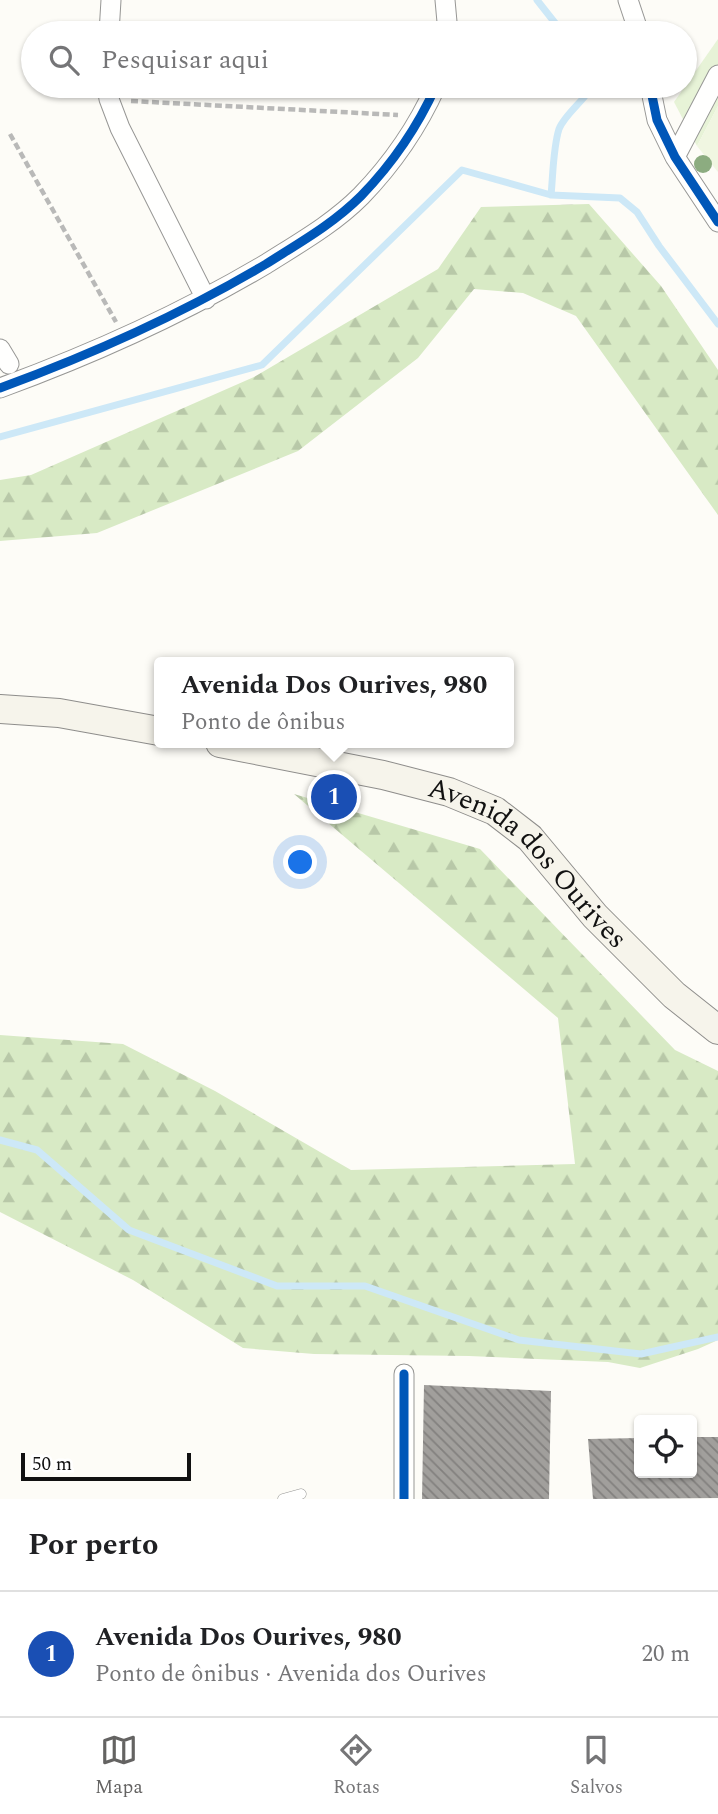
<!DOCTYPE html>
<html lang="pt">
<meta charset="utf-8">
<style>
body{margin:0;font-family:Spectral,serif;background:#f2f2f2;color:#202124}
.controls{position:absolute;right:21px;bottom:21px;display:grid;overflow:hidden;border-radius:7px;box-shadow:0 2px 5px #0004}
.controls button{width:63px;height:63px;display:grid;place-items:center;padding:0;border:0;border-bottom:2px solid #e0e0e0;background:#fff;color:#202124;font:35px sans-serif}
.scale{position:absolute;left:21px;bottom:18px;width:170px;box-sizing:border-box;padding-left:7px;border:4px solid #111;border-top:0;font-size:19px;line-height:24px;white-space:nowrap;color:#111;-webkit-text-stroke:5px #fff;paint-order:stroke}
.you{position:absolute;left:301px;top:863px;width:24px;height:24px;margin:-18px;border:5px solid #fff;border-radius:50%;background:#1a73e8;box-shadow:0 0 0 10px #1a73e833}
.badge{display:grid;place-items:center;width:46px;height:46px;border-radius:50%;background:#646362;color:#fff;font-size:23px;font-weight:700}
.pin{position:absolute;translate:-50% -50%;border:4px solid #fff;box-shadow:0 2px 7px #0006}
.popup{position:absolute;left:154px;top:657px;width:360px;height:91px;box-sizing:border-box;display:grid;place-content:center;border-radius:7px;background:#fff;filter:drop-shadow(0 2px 5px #0005);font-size:23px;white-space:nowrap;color:#757577}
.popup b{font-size:26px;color:#202124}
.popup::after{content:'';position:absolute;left:50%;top:100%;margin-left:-14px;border:14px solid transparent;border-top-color:#fff}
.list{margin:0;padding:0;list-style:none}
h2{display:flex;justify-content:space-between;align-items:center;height:91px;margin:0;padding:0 28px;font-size:30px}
h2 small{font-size:23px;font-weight:400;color:#757577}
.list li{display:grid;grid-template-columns:46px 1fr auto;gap:21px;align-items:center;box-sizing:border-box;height:126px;padding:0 28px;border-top:2px solid #e0e0e0}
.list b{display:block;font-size:26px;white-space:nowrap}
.list p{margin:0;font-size:23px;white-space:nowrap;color:#757577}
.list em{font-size:23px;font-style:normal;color:#757577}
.icon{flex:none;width:38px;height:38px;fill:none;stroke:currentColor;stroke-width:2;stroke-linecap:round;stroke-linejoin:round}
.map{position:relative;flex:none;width:718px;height:1499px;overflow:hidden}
.search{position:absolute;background:#fff;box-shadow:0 2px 5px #0004;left:21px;right:21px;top:21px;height:77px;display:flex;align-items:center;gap:18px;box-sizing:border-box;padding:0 24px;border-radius:38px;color:#757577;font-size:26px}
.sheet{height:217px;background:#fff}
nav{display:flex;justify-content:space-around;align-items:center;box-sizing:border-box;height:98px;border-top:2px solid #e0e0e0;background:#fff;font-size:19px;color:#757577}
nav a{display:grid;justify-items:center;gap:4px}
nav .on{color:#646362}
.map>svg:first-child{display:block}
</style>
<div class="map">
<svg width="718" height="1499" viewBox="0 0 718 1499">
<defs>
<pattern id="forest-firs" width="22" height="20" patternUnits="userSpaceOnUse" patternTransform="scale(1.75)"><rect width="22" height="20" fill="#d8eac5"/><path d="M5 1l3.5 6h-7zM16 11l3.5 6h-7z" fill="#b8c8a8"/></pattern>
<pattern id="building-back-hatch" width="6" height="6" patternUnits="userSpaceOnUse" patternTransform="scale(1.75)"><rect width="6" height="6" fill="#a19f9c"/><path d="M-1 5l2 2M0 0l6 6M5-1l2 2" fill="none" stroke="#82807e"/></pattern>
</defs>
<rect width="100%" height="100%" fill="#fdfcf7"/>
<path fill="url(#forest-firs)" d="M589,204l72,82 57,84v145l-142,-199 -53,-23 -49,-4 -56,69 -120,93 -201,82 -97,8v-61l31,-5 223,-98 184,-108 43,-62z
M294,794l186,55 195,201 43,21v269l-20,9 -58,19 -32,-6 -139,-6 -155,-2 -71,-6 -110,-68 -133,-68v-177l123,9 92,47 136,79 224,-6 -17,-146z"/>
<path fill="#e7f3d7" d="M718,39v67l-21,40 -23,-44z"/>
<path fill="#f0f6e1" d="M718,106v66l-21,-26z"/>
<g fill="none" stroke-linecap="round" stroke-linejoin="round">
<path stroke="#cde8f7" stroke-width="7" d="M537,0l26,33
M592,86c-5,12 -27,28 -33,43 -6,19 -6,47 -8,66l69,3 17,14 22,34 59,78
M0,437l262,-72 200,-195 89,25
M0,1140l37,10 92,80 148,56h88l154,54 122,14 77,-17"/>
</g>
<path fill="url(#building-back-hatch)" d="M424,1385l127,6 -2,108h-127z
M692,1437h26v61l-125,1 -5,-60 51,-1v35h53z"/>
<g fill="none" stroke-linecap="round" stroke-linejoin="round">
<defs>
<path id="service" d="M283,1499l18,-5"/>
<path id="minor" d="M445,0l3,33
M628,0l11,33
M109,33l2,-33
M107,86l2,13 11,29 86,171
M650,86l7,34 18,37 43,65
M675,157l43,-82
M0,349l9,15
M0,388c93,-34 180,-73 266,-124 33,-21 67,-40 95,-68 31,-32 57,-70 75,-110
M404,1499v-125"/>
<g id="secondary">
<path d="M0,709l59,4 100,18"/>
<path id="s1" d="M220,743l163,32 66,17 46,19 35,27 65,78 79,79 44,35"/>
</g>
</defs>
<use href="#service" stroke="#979795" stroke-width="11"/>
<use href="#minor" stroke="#979795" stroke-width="21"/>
<use href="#secondary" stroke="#8e8d8b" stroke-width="30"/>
<path stroke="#b9b9b8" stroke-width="4.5" stroke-dasharray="7 3.5" stroke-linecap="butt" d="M131,101l267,14
M10,134l106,188"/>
<use href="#service" stroke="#fffffe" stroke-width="10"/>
<use href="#minor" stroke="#fffffe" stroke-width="19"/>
<use href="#secondary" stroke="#f6f4eb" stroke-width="28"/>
<defs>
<path id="cycleway" d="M650,86l7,34 18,37 43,65
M0,388c93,-34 180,-73 266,-124 33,-21 67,-40 95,-68 31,-32 57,-70 75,-110
M404,1499v-125"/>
</defs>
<use href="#cycleway" stroke="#fff" stroke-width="13"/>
<use href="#cycleway" stroke="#0057b8" stroke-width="9"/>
</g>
<circle fill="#8cac80" cx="703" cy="164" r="9"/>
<g text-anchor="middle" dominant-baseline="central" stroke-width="7" stroke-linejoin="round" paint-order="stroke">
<g font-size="28" fill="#111" stroke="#fff">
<text stroke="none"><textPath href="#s1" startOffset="341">Avenida dos Ourives</textPath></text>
</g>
</g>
</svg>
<div class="controls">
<button><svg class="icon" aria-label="locate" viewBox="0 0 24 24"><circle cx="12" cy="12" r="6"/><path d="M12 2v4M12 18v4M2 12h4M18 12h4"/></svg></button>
</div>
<div class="scale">50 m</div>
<div class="you"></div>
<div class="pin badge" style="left:334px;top:797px;background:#1a4fb4">1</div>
<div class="popup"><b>Avenida Dos Ourives, 980</b>Ponto de ônibus</div>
<div class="search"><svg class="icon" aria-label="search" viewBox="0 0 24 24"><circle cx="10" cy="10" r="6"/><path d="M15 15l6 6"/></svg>Pesquisar aqui</div>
</div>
<section class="sheet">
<h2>Por perto<small></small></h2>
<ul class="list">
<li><span class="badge" style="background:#1a4fb4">1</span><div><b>Avenida Dos Ourives, 980</b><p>Ponto de ônibus · Avenida dos Ourives</p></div><em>20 m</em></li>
</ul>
</section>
<nav>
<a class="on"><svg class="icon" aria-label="map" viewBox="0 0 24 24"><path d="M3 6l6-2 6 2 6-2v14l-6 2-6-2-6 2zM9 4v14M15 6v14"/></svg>Mapa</a>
<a><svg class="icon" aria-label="directions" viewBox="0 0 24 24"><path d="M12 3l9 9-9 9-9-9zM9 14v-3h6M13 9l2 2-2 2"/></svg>Rotas</a>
<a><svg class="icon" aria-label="saved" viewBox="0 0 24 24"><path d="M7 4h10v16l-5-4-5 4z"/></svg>Salvos</a>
</nav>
